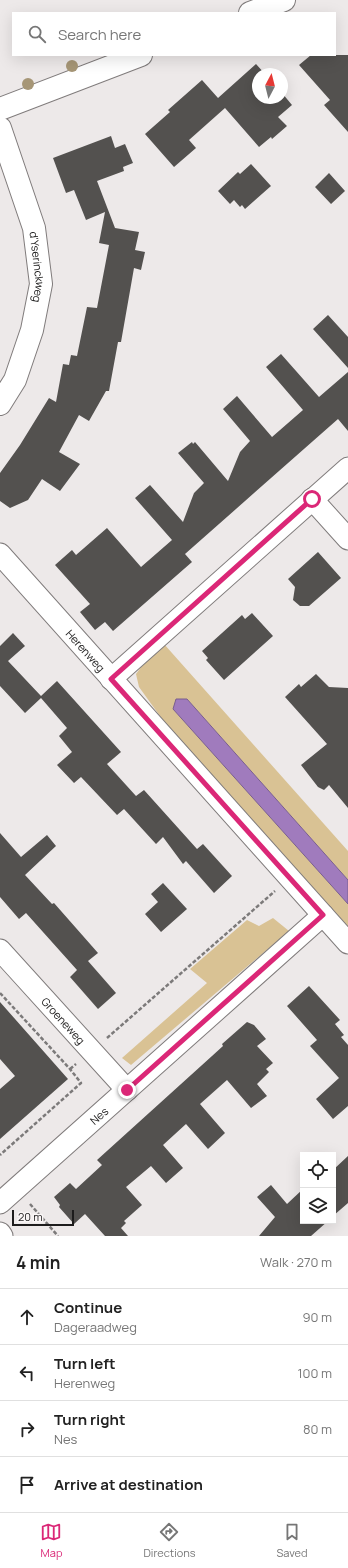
<!DOCTYPE html>
<meta charset="utf-8">
<style>
body{margin:0;font-family:Manrope,sans-serif;background:#f2f2f2;color:#222}
.controls{position:absolute;right:12px;bottom:12px;display:grid;overflow:hidden;border-radius:0px;box-shadow:0 4px 16px #0002}
.controls button{width:36px;height:36px;display:grid;place-items:center;padding:0;border:0;border-bottom:1px solid #e0e0e0;background:#fff;color:#222;font:20px sans-serif}
.compass{position:absolute;left:252px;top:68px;width:36px;height:36px;border-radius:50%;background:#fff;box-shadow:0 4px 16px #0002;rotate:7deg}
.scale{position:absolute;left:12px;bottom:10px;width:62px;box-sizing:border-box;padding-left:4px;border:2px solid #1d1c1c;border-top:0;font-size:11px;line-height:14px;white-space:nowrap;color:#1d1c1c;-webkit-text-stroke:3px #faf6f6;paint-order:stroke}
.stop{position:absolute;width:12px;height:12px;margin:-9px;border:3px solid #db2777;border-radius:50%;background:#fff}
.stop.end{background:#db2777;border-color:#fff;box-shadow:0 1px 4px #0008}
.list{margin:0;padding:0;list-style:none}
h2{display:flex;justify-content:space-between;align-items:center;height:52px;margin:0;padding:0 16px;font-size:17px}
h2 small{font-size:13px;font-weight:400;color:#767676}
.list li{display:grid;grid-template-columns:26px 1fr auto;gap:12px;align-items:center;box-sizing:border-box;height:56px;padding:0 16px;border-top:1px solid #e0e0e0}
.list b{display:block;font-size:15px;white-space:nowrap}
.list p{margin:0;font-size:13px;white-space:nowrap;color:#767676}
.list em{font-size:13px;font-style:normal;color:#767676}
.icon{flex:none;width:22px;height:22px;fill:none;stroke:currentColor;stroke-width:2;stroke-linecap:round;stroke-linejoin:round}
.map{position:relative;flex:none;width:348px;height:1236px;overflow:hidden}
.search{position:absolute;background:#fff;box-shadow:0 4px 16px #0002;left:12px;right:12px;top:12px;height:44px;display:flex;align-items:center;gap:10px;box-sizing:border-box;padding:0 14px;border-radius:0px;color:#767676;font-size:15px}
.sheet{height:276px;background:#fff}
nav{display:flex;justify-content:space-around;align-items:center;box-sizing:border-box;height:56px;border-top:1px solid #e0e0e0;background:#fff;font-size:11px;color:#767676}
nav a{display:grid;justify-items:center;gap:2px}
nav .on{color:#db2777}
.map>svg:first-child{display:block}
</style>
<div class="map">
<svg width="348" height="1236" viewBox="0 0 348 1236">
<rect width="100%" height="100%" fill="#ede9e9"/>
<path fill="#d9c294" d="M164,644l184,207v29l-161,-181 -14,10 175,195v23l-183,-204 -26,-36 -3,-13 11,-15z
M273,918l16,13 -158,134 -9,-7 85,-75 -17,-14 57,-49 12,6z"/>
<path fill="#a07bbd" stroke="#795e8d" d="M176,699h11l161,181v24l-175,-195z"/>
<path fill="#53514f" d="M311,55h37v77l-24,-27 6,-5 -31,-35z
M256,64l9,10h-7v24h24v-5l10,12 -14,12 9,9 -15,13 -1,-2 -12,10 -34,-39 -36,32 7,8 -22,19 -29,-33 25,-22 -2,-2 34,-30 16,18z
M111,136l4,12 10,-4 8,19 -10,4 1,4 -27,10 18,47 24,4 -4,18 10,2 -4,18 -7,-2 -13,74h-3l-9,49h-3l-17,30 -10,-6 -20,37 21,12 -20,27 -18,-12 -14,21 -18,8 -10,-7v-28l20,-28 29,-47 7,4 7,-38 6,1 2,-10 6,1 10,-49 10,1 12,-63 -10,-2 6,-31 -19,8 -12,-30 -8,3 -13,-35z
M251,164l20,22 -26,23 -3,-4 -2,2 -6,-7 -4,4 -12,-13 20,-19 2,2z
M329,173l16,18 -14,13 -16,-17z
M328,315l20,22v31l-35,-39z
M281,354l38,43 29,-25v59l-10,-12 -153,135 7,8 -79,69 -8,-9 -10,8 -15,-18 10,-8 -35,-39 17,-15 4,5 31,-27 34,39 31,-27 -37,-42 15,-13 33,37 11,-29 10,-10 -26,-30 14,-11 1,2 2,-2 33,39 12,-29 10,-11 -27,-32 14,-13 35,41 31,-27 -37,-43z
M318,552l23,26 -32,28h-9l-7,-6 2,-13 -7,-8z
M252,613l21,23 -49,44 -18,-20 2,-2 -6,-7 40,-36 3,4z
M13,633l12,13 -17,15 33,35 16,-15 64,71 -14,12 29,32 8,-6 53,59 6,-5 29,32 -18,17 -28,-32 -3,3 -20,-27 -7,7 -32,-35 -7,6 -36,-38 -7,6 -17,-18 15,-13 -13,-16 8,-8 -26,-30 -16,15 -25,-27v-40z
M316,674l13,13 19,1v120l-19,-23 -5,5 -6,-3 -17,-22 26,-21 -42,-47 14,-13 2,3z
M0,833l21,24 26,-22 9,11 -31,29 27,29 2,-1 44,50 -10,8 28,32 -18,16 -28,-32 7,-7 -51,-57 -7,6 -19,-22z
M163,883l24,26 -26,23 -16,-18 13,-12 -7,-8z
M309,986l31,34 -5,4 9,11 -3,2 7,8v61l-15,13 -17,-20 23,-21 -29,-32 7,-6 -30,-34z
M0,1002l68,77 -68,60v-50l15,-13 -15,-17z
M247,1022l7,3 12,14 -9,7 16,17 -7,6 3,3 -12,12 10,12 -16,12 -24,-28 -27,24 25,29 -17,16 -22,-25 -23,21 20,23 -17,15 -15,-17 -25,21 16,18 -18,16 2,2 -5,5 7,8h-23l-20,-22 -11,10 -15,-17 1,-2 -6,-8 16,-14 6,6 26,-24 -5,-5 115,-104 11,-10 -1,-2z
M348,1156v47l-15,13v-46z
M271,1185l16,19 16,-15v32h25l-17,15h-52l16,-19 -18,-20z"/>
<g fill="none" stroke-linecap="round" stroke-linejoin="round">
<defs>
<g id="street">
<path d="M312,499l36,40"/>
<path id="s1" d="M0,554l348,389"/>
<path d="M111,679l237,-211"/>
<path id="s2" d="M0,950l127,140"/>
<path id="s3" d="M0,1203l323,-288"/>
<path d="M0,1233l2,3"/>
</g>
<g id="secondary">
<path d="M250,13l34,-13"/>
<path d="M0,109l141,-54"/>
<path id="s4" d="M0,128l34,100 7,56 -9,46 -17,50 -15,24"/>
</g>
</defs>
<use href="#street" stroke="#807c7c" stroke-width="23"/>
<use href="#secondary" stroke="#807c7c" stroke-width="24"/>
<path stroke="#7c7a7a" stroke-width="2.5" stroke-dasharray="4 2" stroke-linecap="butt" d="M0,993l70,76 11,14 -81,72
M107,1038l168,-147
M70,1069l6,-5
M30,1204l28,32"/>
<use href="#street" stroke="#fff" stroke-width="21"/>
<use href="#secondary" stroke="#fff" stroke-width="22"/>
</g>
<g fill="#a69676">
<circle cx="72" cy="66" r="6"/>
<circle cx="28" cy="84" r="6"/>
</g>
<g fill="none" stroke-linecap="round" stroke-linejoin="round">
<path stroke="#db2777" stroke-width="5" d="M127,1090l196,-175 -212,-236 201,-180"/>
</g>
<g text-anchor="middle" dominant-baseline="central" stroke-width="4" stroke-linejoin="round" paint-order="stroke">
<g font-size="11" fill="#1d1c1c" stroke="#faf6f6">
<text stroke="none"><textPath href="#s4" startOffset="145">d'Yserinckweg</textPath></text>
<text stroke="none"><textPath href="#s1" startOffset="129">Herenweg</textPath></text>
<text stroke="none"><textPath href="#s2" startOffset="95">Groeneweg</textPath></text>
<text stroke="none"><textPath href="#s3" startOffset="132">Nes</textPath></text>
</g>
</g>
</svg>
<div class="controls">
<button><svg class="icon" aria-label="locate" viewBox="0 0 24 24"><circle cx="12" cy="12" r="6"/><path d="M12 2v4M12 18v4M2 12h4M18 12h4"/></svg></button>
<button><svg class="icon" aria-label="layers" viewBox="0 0 24 24"><path d="M12 4l9 5-9 5-9-5zM3 14l9 5 9-5"/></svg></button>
</div>
<svg class="compass" viewBox="-18 -18 36 36"><path d="M0-13l5 13h-10z" fill="#e53935"/><path d="M0 13l5-13h-10z" fill="#767676"/></svg>
<div class="scale">20 m</div>
<div class="stop" style="left:312px;top:499px"></div>
<div class="stop end" style="left:127px;top:1090px"></div>
<div class="search"><svg class="icon" aria-label="search" viewBox="0 0 24 24"><circle cx="10" cy="10" r="6"/><path d="M15 15l6 6"/></svg>Search here</div>
</div>
<section class="sheet">
<h2>4 min<small>Walk · 270 m</small></h2>
<ul class="list">
<li><svg class="icon" aria-label="ahead" viewBox="0 0 24 24"><path d="M12 20V5M6 11l6-6 6 6"/></svg><div><b>Continue</b><p>Dageraadweg</p></div><em>90 m</em></li>
<li><svg class="icon" aria-label="left" viewBox="0 0 24 24"><path d="M17 20v-9H6M10 6l-5 5 5 5"/></svg><div><b>Turn left</b><p>Herenweg</p></div><em>100 m</em></li>
<li><svg class="icon" aria-label="right" viewBox="0 0 24 24"><path d="M7 20v-9h11M14 6l5 5-5 5"/></svg><div><b>Turn right</b><p>Nes</p></div><em>80 m</em></li>
<li><svg class="icon" aria-label="arrive" viewBox="0 0 24 24"><path d="M6 21V4h12l-3 4 3 4H6"/></svg><div><b>Arrive at destination</b></div></li>
</ul>
</section>
<nav>
<a class="on"><svg class="icon" aria-label="map" viewBox="0 0 24 24"><path d="M3 6l6-2 6 2 6-2v14l-6 2-6-2-6 2zM9 4v14M15 6v14"/></svg>Map</a>
<a><svg class="icon" aria-label="directions" viewBox="0 0 24 24"><path d="M12 3l9 9-9 9-9-9zM9 14v-3h6M13 9l2 2-2 2"/></svg>Directions</a>
<a><svg class="icon" aria-label="saved" viewBox="0 0 24 24"><path d="M7 4h10v16l-5-4-5 4z"/></svg>Saved</a>
</nav>
